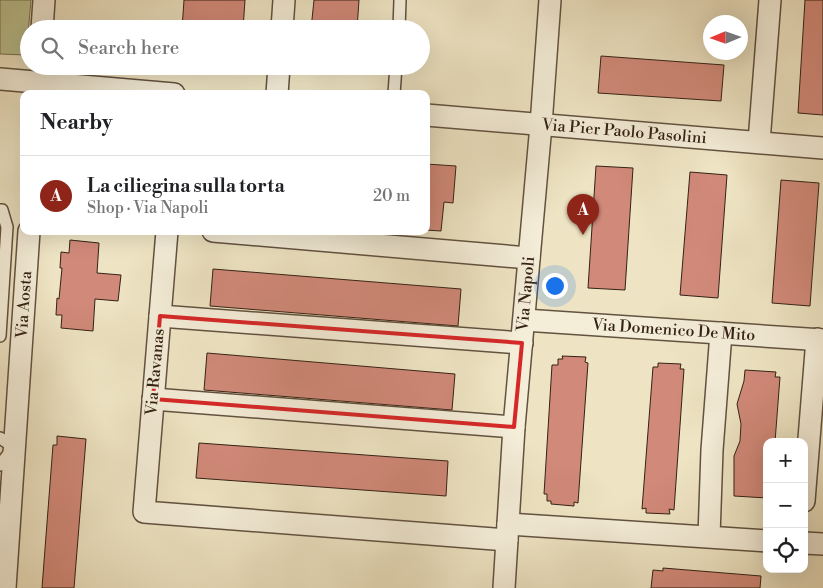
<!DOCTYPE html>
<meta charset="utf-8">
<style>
body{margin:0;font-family:"Libre Bodoni",serif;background:#f6f6f6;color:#202124}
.controls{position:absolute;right:15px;bottom:15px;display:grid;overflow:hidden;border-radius:10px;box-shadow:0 5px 20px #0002}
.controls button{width:45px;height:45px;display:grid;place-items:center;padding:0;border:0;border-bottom:1px solid #e0e0e0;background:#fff;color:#202124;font:25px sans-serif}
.compass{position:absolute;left:703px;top:15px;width:45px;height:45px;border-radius:50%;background:#fff;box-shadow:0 5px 20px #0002;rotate:268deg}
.you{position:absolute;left:554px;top:285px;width:18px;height:18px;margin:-12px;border:4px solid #fff;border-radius:50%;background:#1a73e8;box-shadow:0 0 0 8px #1a73e833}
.badge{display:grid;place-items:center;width:32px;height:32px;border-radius:50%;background:#8f2418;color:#fff;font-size:16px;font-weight:700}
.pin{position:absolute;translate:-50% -41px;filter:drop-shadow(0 1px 2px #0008)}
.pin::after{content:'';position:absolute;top:26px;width:18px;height:15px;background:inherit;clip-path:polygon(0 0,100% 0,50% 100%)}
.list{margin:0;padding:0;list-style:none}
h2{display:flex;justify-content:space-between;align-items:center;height:65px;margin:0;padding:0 20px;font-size:21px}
h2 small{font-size:16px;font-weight:400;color:#757577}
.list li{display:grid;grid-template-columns:32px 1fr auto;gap:15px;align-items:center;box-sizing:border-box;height:80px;padding:0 20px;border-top:1px solid #e0e0e0}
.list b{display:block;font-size:19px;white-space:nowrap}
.list p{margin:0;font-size:16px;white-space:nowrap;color:#757577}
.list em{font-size:16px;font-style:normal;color:#757577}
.icon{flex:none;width:28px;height:28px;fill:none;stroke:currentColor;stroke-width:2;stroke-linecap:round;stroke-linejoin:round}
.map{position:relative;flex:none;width:823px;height:588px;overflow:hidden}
.search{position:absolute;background:#fff;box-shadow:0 5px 20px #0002;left:20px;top:20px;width:410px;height:55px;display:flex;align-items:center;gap:12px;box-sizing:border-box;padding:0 18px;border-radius:28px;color:#757577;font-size:19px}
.panel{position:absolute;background:#fff;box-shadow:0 5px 20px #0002;left:20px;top:90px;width:410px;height:145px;border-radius:10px}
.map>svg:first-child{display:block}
</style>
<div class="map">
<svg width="823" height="588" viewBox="0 0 823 588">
<rect width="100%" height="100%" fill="#eee4c3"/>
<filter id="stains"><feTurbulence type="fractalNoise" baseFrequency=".004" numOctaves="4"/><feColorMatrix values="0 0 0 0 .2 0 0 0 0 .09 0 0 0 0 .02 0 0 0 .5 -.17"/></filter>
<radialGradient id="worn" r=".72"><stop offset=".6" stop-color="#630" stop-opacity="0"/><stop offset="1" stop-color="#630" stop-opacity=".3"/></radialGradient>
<path fill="#bcc391" stroke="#787253" d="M0,0h31l-5,55 -26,-1z"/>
<path fill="#d18979" stroke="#342215" d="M184,0h61l-2,29h-61z
M314,0h45l-2,29h-46z
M805,0h18v115l-25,-2z
M601,56l123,9 -3,36 -123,-8z
M426,164l30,2 -3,37 -9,-1 -3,29 -15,-1z
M596,166l37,2 -8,122 -37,-2z
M690,172l37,3 -9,123 -38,-3z
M781,180l38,3 -9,123 -38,-3z
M70,240l29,3 -2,30 24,2 -3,26 -23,-2 -2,32 -32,-3 1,-13h-6l1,-17 2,1 3,-31h-2l1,-16 8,1z
M213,269l248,20 -3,37 -248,-20z
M207,353l248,21 -3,36 -248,-20z
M562,356l24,1 -1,5 3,1 -10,140 -4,-1v4l-23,-2v-3h-4v-7h-3l8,-129h6v-6h5z
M658,363l23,1 -1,5h4l-10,141 -5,-1 1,5 -24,-1v-5l-4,1 11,-142h5z
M745,370l31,2 -1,5h5l-5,65h-8v56l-33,-2v-40l6,-15 1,-17 -4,-20 7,-23z
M57,436l29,3 -12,149h-32l11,-143h4z
M199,443l249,18 -2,35 -250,-18z
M663,568l98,8 -1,12h-109l2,-18 10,1z"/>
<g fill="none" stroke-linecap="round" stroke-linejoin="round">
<defs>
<path id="service" d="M399,29l1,-29
M394,94l2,-28
M0,210h2l5,17 -7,109
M0,438l14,9 -14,18"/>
<g id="minor">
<path d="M42,29l2,-29"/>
<path d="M282,29l2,-29"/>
<path d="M0,79l174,15"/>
<path d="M277,94l2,-28"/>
<path id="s1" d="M426,115l397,33"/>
<path d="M759,142l11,-142"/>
<path d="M167,231l-23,281 363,28"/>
<path d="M213,231l316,27"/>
<path d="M160,316l362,27"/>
<path id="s2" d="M524,320l299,20"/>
<path d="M153,399l361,28"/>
<path d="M804,501l13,-162"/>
<path d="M508,524l259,17"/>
<path d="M709,536l3,-86 9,-117"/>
<path d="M804,543l19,1"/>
<path id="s3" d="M5,588l24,-357"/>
<path id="s4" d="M504,588l10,-161 27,-302 9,-125"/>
</g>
</defs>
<use href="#service" stroke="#625240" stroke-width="14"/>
<use href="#minor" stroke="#625240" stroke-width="24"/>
<use href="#service" stroke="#f4edd8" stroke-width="11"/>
<use href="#minor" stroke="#f4edd8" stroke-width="21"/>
</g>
<path fill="none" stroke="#d62828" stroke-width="4" stroke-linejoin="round" d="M160,316l362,27 -8,84 -361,-28z"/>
<g text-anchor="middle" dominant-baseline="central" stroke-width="4.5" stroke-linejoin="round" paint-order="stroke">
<g font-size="16" fill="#342215" stroke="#f4edd8">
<text stroke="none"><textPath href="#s1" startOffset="199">Via Pier Paolo Pasolini</textPath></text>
<text stroke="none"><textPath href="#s4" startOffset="295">Via Napoli</textPath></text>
<text stroke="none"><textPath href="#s3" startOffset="284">Via Aosta</textPath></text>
<text stroke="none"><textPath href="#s2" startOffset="150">Via Domenico De Mito</textPath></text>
<text transform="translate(155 372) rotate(-85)">Via Ravanas</text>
</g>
</g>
<rect width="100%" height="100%" filter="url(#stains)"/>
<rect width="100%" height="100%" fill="url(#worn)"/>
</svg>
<div class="controls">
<button>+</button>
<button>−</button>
<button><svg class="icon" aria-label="locate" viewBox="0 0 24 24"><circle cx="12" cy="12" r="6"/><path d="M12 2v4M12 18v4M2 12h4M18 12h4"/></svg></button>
</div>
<svg class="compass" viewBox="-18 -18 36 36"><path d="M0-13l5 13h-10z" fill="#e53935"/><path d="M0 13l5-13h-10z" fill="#757577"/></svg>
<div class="you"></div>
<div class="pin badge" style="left:583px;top:235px">A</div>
<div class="search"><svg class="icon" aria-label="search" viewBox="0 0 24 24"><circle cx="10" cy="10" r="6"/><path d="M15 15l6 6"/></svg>Search here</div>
<section class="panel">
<h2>Nearby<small></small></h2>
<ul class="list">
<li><span class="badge">A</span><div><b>La ciliegina sulla torta</b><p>Shop · Via Napoli</p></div><em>20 m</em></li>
</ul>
</section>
</div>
